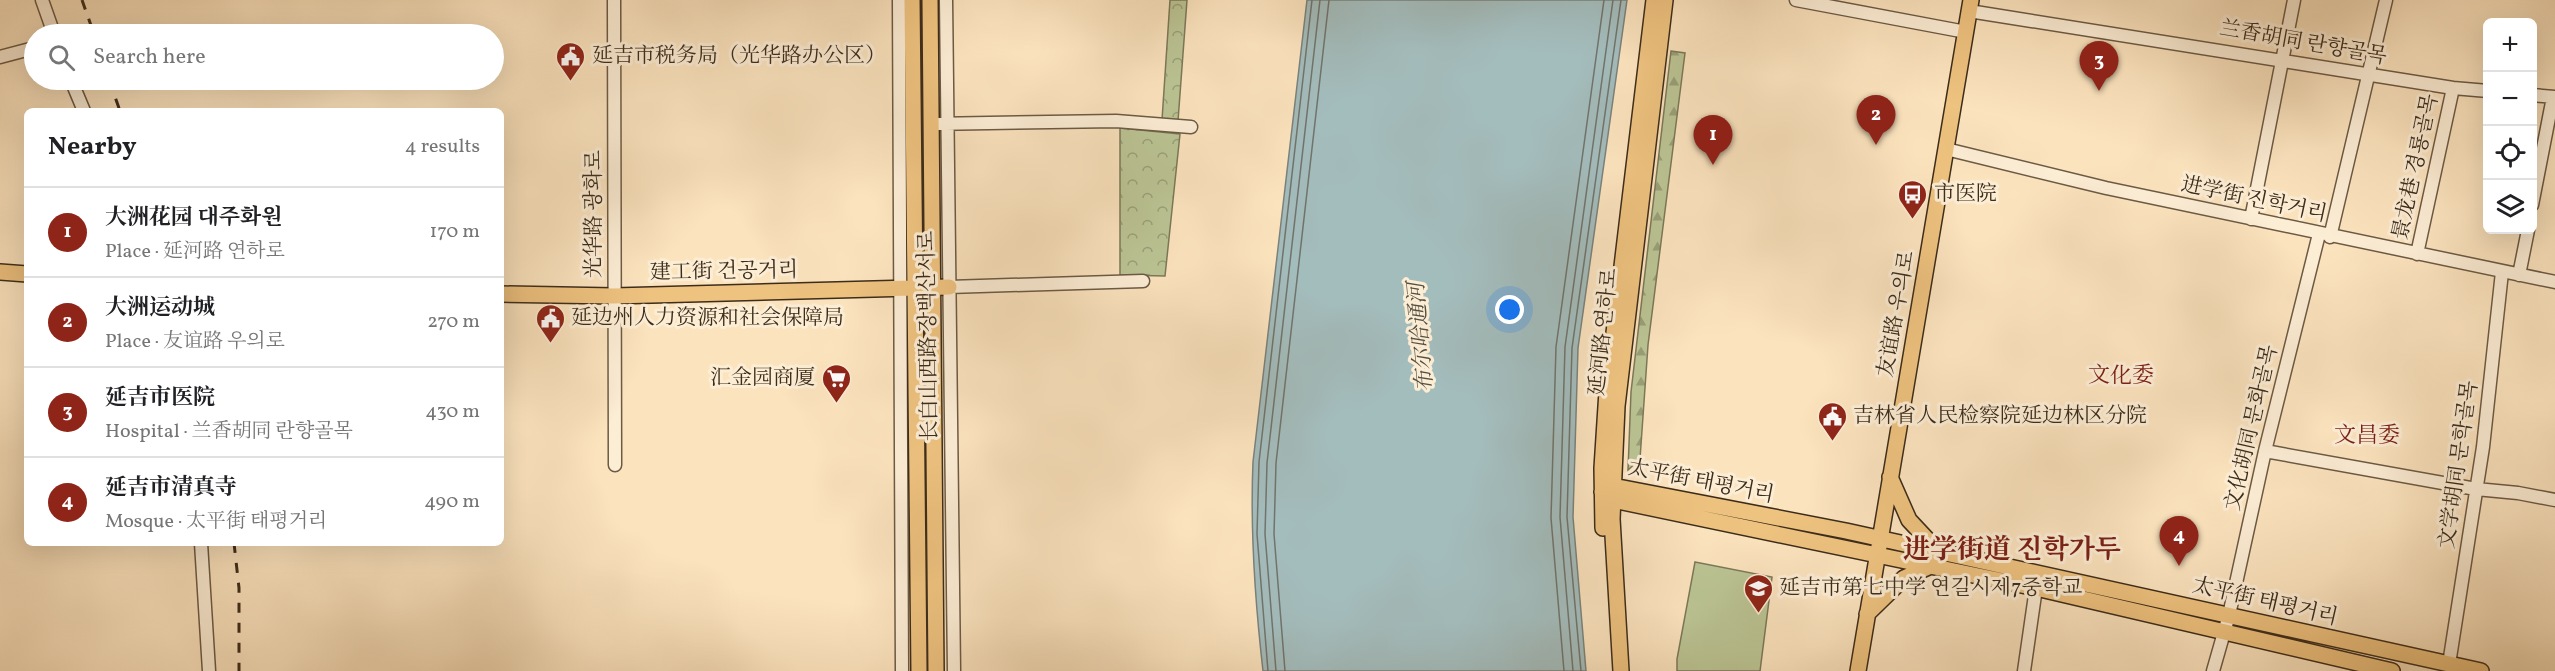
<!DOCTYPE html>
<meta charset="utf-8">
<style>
body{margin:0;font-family:Vollkorn,"Noto Serif SC","Noto Serif KR",serif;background:#f6f6f6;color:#202124}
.controls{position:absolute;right:18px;top:18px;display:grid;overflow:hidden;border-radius:9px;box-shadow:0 6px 24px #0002}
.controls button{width:54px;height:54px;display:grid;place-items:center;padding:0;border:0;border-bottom:2px solid #e0e0e0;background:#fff;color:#202124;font:30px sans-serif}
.you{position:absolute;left:1510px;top:310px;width:21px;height:21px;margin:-15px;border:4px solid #fff;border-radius:50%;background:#1a73e8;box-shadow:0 0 0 9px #1a73e833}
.badge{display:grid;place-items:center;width:39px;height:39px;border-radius:50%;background:#8f2418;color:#fff;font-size:20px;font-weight:700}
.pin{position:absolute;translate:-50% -50px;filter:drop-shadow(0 2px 3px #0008)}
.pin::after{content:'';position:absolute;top:32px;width:21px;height:18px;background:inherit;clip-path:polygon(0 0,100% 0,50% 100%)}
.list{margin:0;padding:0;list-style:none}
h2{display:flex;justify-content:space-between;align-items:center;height:78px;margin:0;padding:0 24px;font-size:26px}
h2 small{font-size:20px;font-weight:400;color:#757577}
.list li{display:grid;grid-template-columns:39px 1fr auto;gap:18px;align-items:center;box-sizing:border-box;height:90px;padding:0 24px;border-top:2px solid #e0e0e0}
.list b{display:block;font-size:22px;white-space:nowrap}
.list p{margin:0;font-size:20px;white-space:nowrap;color:#757577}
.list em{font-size:20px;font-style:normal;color:#757577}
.icon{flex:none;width:33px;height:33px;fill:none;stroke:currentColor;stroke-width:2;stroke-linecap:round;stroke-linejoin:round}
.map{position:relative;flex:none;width:2555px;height:671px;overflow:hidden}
.search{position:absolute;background:#fff;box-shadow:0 6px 24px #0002;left:24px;top:24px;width:480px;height:66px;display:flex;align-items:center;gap:15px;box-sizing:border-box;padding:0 21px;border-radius:33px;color:#757577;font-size:22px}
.panel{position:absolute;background:#fff;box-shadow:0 6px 24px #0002;left:24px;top:108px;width:480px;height:438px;border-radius:9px}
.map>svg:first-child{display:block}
</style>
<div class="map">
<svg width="2555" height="671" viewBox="0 0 2555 671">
<defs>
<pattern id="forest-firs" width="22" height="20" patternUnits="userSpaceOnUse" patternTransform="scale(1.5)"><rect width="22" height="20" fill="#bbc494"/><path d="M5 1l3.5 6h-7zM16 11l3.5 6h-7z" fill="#999f78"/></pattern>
<pattern id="park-crowns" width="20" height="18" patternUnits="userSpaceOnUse" patternTransform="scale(1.5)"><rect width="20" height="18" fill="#bbc494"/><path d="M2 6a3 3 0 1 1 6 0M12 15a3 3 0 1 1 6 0" fill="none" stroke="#999f78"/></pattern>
</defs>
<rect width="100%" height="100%" fill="#fbe3be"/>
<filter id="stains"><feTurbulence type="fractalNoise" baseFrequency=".00333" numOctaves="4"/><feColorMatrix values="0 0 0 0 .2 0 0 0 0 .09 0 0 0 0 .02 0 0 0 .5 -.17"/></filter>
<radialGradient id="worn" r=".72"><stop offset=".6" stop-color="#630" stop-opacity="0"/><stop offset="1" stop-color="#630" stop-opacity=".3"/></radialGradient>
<path fill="#bbc494" stroke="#7c7858" stroke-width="1.5" d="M1695,562l77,15 -12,94h-83v-12z"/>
<path fill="url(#forest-firs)" stroke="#7c7858" stroke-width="1.5" d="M1671,51l14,2 -37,292 -8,114 -12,11 3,-78z"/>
<path fill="url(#park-crowns)" stroke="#7c7858" stroke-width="1.5" d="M1170,0h17l-9,121 -16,-1z
M1120,128l60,6 -15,142 -45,-1z"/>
<path fill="#a3bcbc" stroke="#7a827c" stroke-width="1.5" d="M1307,0h320l-49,348 -5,169 13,154h-323c-8,-70 -13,-139 -10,-209z"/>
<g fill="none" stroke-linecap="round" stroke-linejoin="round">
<path stroke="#70746c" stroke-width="1.5" d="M1268,671l-11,-137 2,-72 53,-462
M1276,671l-11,-137 2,-71 53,-463
M1285,671l-11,-137 2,-71 53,-463
M1564,671l-13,-153 5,-171 48,-347
M1573,671l-13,-154 5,-170 48,-347
M1581,671l-14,-154 5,-169 49,-348"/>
<defs>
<path id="minor" d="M42,0l12,34
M614,0l1,465
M899,0l3,671
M946,0l8,671
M1796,0l170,32
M1969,11l484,77 35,3
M0,57l34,-9
M71,80l13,31
M2532,95l23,2
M931,124l185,-3 75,6
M1946,149l160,39 449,94
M2532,205l21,-108
M2251,219l43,-219
M2330,237l56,-237
M2417,254l36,-166
M2519,275l9,-45
M949,287l194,-6
M2265,451l211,38 42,4 37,7
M201,543l8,128
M2449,664l34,-217 19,-175
M2024,671l12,-83
M2213,671l16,-56 36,-164 54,-217"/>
<path id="major" d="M912,0l7,671
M930,0l6,671
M0,272l27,2
M501,294l113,2 335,-9
M1890,477l19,43 29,31
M1602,492l11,-6 233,45 635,140
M1602,492l11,8 423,88 356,83
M1603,528l-1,-60 5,-77 47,-391
M1867,614l37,-36 29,-13
M1621,671l-9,-152 5,-113 48,-406
M1858,671l113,-671"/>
</defs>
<use href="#minor" stroke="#6c5a44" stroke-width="15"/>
<use href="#major" stroke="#3c2c1b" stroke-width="18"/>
<use href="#minor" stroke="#fcedd5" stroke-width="12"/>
<use href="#major" stroke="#eec27f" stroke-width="15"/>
<path stroke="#3c2c1b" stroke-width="3" stroke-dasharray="10 10" stroke-linecap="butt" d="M82,0l12,34
M109,80l11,31
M234,543l5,45v83"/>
</g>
<defs>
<symbol id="civic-pin" viewBox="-11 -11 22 30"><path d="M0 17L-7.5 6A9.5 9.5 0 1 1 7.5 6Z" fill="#8f2418" stroke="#fcedd5"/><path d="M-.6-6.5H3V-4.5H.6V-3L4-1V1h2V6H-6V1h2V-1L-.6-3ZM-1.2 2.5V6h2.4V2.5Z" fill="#fff"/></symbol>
<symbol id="bus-pin" viewBox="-11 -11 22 30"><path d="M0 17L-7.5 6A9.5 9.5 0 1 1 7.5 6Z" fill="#8f2418" stroke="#fcedd5"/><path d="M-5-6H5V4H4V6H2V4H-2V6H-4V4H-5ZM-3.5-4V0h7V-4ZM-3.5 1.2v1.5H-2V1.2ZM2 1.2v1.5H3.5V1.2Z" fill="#fff"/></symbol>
<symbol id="supermarket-pin" viewBox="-11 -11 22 30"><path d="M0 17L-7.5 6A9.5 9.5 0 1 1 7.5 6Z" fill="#8f2418" stroke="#fcedd5"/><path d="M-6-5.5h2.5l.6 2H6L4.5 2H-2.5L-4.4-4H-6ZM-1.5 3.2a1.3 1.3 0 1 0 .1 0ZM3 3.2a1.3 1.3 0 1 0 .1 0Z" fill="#fff"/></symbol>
<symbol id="school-pin" viewBox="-11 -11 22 30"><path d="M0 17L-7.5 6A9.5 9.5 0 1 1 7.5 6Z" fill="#8f2418" stroke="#fcedd5"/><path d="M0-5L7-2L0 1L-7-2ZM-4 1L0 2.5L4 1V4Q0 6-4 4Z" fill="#fff"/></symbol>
</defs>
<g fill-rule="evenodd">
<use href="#civic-pin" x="554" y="40" width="33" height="45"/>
<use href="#bus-pin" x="1896" y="178" width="33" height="45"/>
<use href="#civic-pin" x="534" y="302" width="33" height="45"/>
<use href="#supermarket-pin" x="820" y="362" width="33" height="45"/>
<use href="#civic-pin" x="1816" y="400" width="33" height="45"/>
<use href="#school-pin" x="1742" y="572" width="33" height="45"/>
</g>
<g text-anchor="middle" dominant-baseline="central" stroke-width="6" stroke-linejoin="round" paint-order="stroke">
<g font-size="21" fill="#3c2c1b" stroke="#fcedd5">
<text transform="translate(2303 43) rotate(10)">兰香胡同 란향골목</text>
<text transform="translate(2416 167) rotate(-78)">景龙巷 경룡골목</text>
<text transform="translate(2254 200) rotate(12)">进学街 진학거리</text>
<text transform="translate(594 214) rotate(-90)">光华路 광화로</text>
<text transform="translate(724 272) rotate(-1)">建工街 건공거리</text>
<text transform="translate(1897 314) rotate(-80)">友谊路 우의로</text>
<text transform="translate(1604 332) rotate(-84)">延河路 연하로</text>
<text transform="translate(929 336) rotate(-91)">长白山西路 장백산서로</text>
<text transform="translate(2252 428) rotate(-77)">文化胡同 문화골목</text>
<text transform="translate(2459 465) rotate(-82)">文学胡同 문학골목</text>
<text transform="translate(1701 482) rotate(11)">太平街 태평거리</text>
<text transform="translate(2265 602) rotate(13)">太平街 태평거리</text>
</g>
<g font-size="21" fill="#3c2c1b" stroke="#fcedd5" text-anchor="start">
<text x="592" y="56">延吉市税务局（光华路办公区）</text>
<text x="1934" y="194">市医院</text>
<text x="571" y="318">延边州人力资源和社会保障局</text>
<text x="815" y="378" text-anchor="end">汇金园商厦</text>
<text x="1853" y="416">吉林省人民检察院延边林区分院</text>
<text x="1779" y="588">延吉市第七中学 연길시제7중학교</text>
</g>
<g font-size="22" font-style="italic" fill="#565043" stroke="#fcedd5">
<text transform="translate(1422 337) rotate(-95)">布尔哈通河</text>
</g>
<g font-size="22" fill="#7a1f14" stroke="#fcedd5">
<text x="2121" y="376">文化委</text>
<text x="2367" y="436">文昌委</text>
</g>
<g font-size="27" font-weight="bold" fill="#7a1f14" stroke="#fcedd5">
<text x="2012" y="551">进学街道 진학가두</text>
</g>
</g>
<rect width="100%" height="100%" filter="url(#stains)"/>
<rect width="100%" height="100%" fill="url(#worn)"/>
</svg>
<div class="controls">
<button>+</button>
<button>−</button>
<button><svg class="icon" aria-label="locate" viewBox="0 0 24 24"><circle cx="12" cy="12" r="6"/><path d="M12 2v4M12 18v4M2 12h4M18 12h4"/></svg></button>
<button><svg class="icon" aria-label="layers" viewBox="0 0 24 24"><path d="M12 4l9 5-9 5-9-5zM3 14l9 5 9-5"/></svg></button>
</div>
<div class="you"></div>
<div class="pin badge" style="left:1713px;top:165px">1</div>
<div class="pin badge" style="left:1876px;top:145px">2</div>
<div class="pin badge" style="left:2099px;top:91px">3</div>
<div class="pin badge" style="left:2179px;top:566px">4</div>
<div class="search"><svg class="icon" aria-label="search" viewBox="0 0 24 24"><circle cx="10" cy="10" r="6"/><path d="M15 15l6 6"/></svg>Search here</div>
<section class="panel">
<h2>Nearby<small>4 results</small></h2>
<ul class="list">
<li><span class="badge">1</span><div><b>大洲花园 대주화원</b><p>Place · 延河路 연하로</p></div><em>170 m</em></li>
<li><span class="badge">2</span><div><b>大洲运动城</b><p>Place · 友谊路 우의로</p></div><em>270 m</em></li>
<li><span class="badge">3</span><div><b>延吉市医院</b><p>Hospital · 兰香胡同 란향골목</p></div><em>430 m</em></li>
<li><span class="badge">4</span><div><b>延吉市清真寺</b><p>Mosque · 太平街 태평거리</p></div><em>490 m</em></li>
</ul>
</section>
</div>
